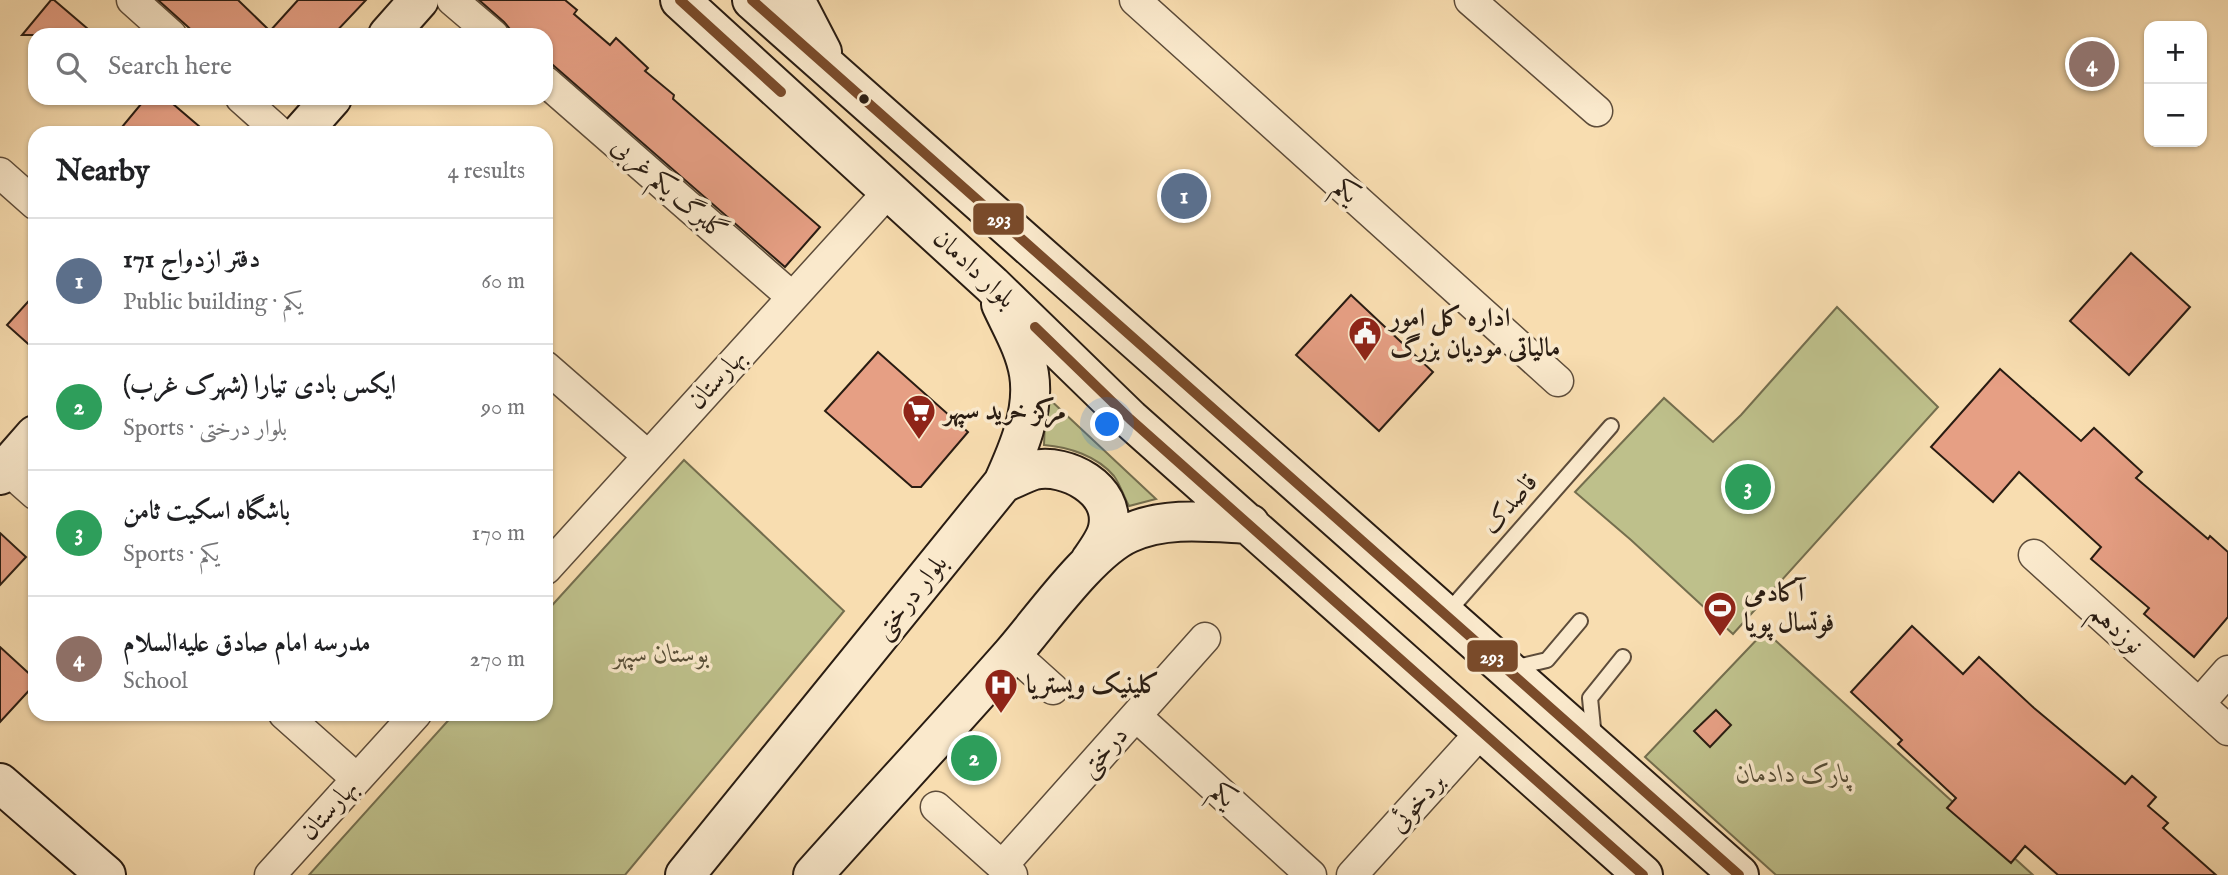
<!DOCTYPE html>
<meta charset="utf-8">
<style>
body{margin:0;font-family:"IM FELL English",Amiri,serif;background:#f2f2f2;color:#202124}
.controls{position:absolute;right:21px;top:21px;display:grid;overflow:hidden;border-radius:14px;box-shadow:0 2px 5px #0004}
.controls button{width:63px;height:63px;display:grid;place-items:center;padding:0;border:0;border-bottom:2px solid #e0e0e0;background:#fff;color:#202124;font:35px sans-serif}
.you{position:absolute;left:1108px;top:425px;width:24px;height:24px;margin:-18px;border:5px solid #fff;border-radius:50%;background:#1a73e8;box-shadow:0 0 0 10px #1a73e833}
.badge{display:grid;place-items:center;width:46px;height:46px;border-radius:50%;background:#db2777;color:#fff;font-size:23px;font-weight:700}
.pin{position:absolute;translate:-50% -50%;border:4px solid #fff;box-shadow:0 2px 7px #0006}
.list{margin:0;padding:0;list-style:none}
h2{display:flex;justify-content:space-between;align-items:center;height:91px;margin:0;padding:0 28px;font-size:30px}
h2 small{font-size:23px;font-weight:400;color:#757577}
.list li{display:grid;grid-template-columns:46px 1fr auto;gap:21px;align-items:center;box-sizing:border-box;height:126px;padding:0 28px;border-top:2px solid #e0e0e0}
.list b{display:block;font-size:26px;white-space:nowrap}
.list p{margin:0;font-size:23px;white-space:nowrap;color:#757577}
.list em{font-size:23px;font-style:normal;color:#757577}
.icon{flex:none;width:38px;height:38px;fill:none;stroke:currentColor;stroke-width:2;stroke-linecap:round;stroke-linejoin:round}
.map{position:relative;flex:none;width:2228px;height:875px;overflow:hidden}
.search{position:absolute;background:#fff;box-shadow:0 2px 5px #0004;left:28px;top:28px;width:525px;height:77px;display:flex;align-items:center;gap:18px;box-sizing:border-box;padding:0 24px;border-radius:21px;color:#757577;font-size:26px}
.panel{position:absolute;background:#fff;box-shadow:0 2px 5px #0004;left:28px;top:126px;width:525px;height:595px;border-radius:21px}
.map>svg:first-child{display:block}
</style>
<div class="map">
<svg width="2228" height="875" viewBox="0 0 2228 875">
<rect width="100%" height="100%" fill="#f8ddb0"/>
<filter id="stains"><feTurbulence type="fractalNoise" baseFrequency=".00286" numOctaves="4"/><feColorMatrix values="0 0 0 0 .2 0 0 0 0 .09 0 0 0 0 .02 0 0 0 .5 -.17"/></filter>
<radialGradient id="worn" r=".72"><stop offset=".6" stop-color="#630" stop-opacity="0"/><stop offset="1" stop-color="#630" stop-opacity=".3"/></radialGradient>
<path fill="#bec08b" stroke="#746e4e" stroke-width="2" d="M1837,307l101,100 -205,227 -102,-94 -56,-48 89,-94 49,44 28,-27z
M1046,396l110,103 -27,7c-5,-9 -9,-22 -15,-30 -17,-20 -45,-29 -70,-31z
M684,460l160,151 -219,264h-316l145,-161h92v-102z
M1765,631l268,244h-257l-131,-118z"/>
<path fill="#e69f84" stroke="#291c12" stroke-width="2" d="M51,0h3l41,35h-73z
M158,0h80l32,31 28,-31h68l-33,35h-136z
M479,0h86l12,10 -3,4 36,31 6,-7 32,30 -3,3 29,24 -1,4 147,128 -35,40 -239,-208v-24h-31l-11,-13z
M146,98h20l41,35h-90z
M2131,253l59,54 -61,68 -59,-54z
M35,294v56l-28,-25z
M1351,295l82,77 -54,59 -83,-76z
M878,352l90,80 -47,55h-9l-87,-76z
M2000,369l81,72 13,-13 48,44 -6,6 72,61 2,-3 18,16v65l-34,40 -50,-43 5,-6 -58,-49 10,-12 -82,-75 -26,30 -62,-55z
M0,533l26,24 -26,28z
M1912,626l51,48 16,-17 55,51 91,76 7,-8 24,21 -8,9 20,17 -5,5 53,47h-158l-33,-29 -14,17 -64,-55 9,-10 -58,-54 4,-4 -51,-48z
M0,647l35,32v5l-35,38z
M1716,710l15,15 -21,22 -16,-16z"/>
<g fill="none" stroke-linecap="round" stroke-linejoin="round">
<defs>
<path id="lane" d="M1447,613l164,-187
M1513,668l34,-8 33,-39
M1594,738l-4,-40 33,-41"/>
<path id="street" d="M132,0l39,35
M452,0l41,35
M1135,0l423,381
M1470,0l127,111
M546,82l246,215
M241,98l39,35
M0,173l35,31
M546,367l102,89
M0,463l35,31
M2034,555l194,175
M546,569l343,-378
M1013,653l40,36
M2199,704l29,-33
M284,714l73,65
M1136,716l175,159
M936,807l76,68
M1002,866l203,-228
M270,875l146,-161
M1352,875l130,-144"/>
<path id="secondary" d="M680,0l312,285 138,134 513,456
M752,0l987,875
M795,0l27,52
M388,35l31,-35
M301,133l31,-35
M0,475l35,-40
M1003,483c10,-4 21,-10 31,-13 32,-7 82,19 74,58 -2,11 -11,23 -18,33
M0,783l106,92
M685,875l318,-392c15,-33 32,-72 26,-109 -4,-25 -18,-48 -28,-70
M813,875c66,-74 133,-146 199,-221 29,-33 78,-104 117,-121 37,-17 81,-11 121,-9"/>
</defs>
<use href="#lane" stroke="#5d4c3a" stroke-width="18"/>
<use href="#street" stroke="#5d4c3a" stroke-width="33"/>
<use href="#secondary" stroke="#291c12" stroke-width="42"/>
<use href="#lane" stroke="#fae9cc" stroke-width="14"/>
<use href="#street" stroke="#fae9cc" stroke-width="30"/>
<use href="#secondary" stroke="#fae9cc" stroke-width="38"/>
<defs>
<path id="bus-1" d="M680,0l101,92
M752,0l987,875
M1035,327l95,92 513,456"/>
</defs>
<use href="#bus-1" stroke="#fae9cc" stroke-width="16"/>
<use href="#bus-1" stroke="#7a4b2a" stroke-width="10"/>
</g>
<defs>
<symbol id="civic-pin" viewBox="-11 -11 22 30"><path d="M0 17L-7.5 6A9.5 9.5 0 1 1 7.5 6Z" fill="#8f2418" stroke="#fae9cc"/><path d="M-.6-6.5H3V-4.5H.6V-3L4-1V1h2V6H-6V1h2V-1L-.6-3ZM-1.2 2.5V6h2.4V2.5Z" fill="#fff"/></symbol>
<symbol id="supermarket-pin" viewBox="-11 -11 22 30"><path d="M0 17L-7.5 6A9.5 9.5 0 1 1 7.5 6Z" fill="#8f2418" stroke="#fae9cc"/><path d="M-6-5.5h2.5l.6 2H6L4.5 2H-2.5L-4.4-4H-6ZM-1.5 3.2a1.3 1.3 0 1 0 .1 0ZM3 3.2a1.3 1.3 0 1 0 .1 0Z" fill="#fff"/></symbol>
<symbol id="stadium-pin" viewBox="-11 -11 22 30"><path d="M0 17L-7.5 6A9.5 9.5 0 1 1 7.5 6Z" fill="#8f2418" stroke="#fae9cc"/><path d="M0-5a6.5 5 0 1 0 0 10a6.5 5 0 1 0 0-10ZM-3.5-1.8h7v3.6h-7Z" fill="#fff"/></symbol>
<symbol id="hospital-pin" viewBox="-11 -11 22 30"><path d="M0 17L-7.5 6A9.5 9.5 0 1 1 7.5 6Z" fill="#8f2418" stroke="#fae9cc"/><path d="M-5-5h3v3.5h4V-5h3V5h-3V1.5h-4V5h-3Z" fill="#fff"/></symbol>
</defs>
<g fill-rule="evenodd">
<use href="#civic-pin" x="1346" y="314" width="38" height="52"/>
<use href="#supermarket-pin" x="900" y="392" width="38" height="52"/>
<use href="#stadium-pin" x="1701" y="589" width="38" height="52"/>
<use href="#hospital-pin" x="982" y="666" width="38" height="52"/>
</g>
<circle fill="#291c12" stroke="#fae9cc" stroke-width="2.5" cx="864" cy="99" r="6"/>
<g text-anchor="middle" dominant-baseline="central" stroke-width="7" stroke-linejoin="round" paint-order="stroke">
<g font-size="26" fill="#291c12" stroke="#fae9cc">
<text transform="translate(669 189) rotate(41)">گلبرگ یکم غربی</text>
<text transform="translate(1346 191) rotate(42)">یکم</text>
<text transform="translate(974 269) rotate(43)">بلوار دادمان</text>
<text transform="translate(717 379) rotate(-48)">بهارستان</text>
<text transform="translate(1510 504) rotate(-49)">قاصدک</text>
<text transform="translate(911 597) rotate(-51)">بلوار درختی</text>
<text transform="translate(2116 629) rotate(42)">نوزدهم</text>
<text transform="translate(1104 752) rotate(-48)">درختی</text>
<text transform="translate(1223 795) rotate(42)">یکم</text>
<text transform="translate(1417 803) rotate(-48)">بردخوئی</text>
<text transform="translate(329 810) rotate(-48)">بهارستان</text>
</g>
<g font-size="26" font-weight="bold" fill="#291c12" stroke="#fae9cc" text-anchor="start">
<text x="1390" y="318">اداره کل امور<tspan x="1390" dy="30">مالیاتی مودیان بزرگ</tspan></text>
<text x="944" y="411">مرکز خرید سپهر</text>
<text x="1744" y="593">آکادمی<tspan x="1744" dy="30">فوتسال پویا</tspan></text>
<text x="1026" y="685">کلینیک ویستریا</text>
</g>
<g font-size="26" font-style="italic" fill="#564d36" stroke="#fae9cc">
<text x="661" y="654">بوستان سپهر</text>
<text x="1793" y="774">پارک دادمان</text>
</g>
</g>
<g stroke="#fae9cc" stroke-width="2.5">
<rect x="972" y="202" width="53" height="34" rx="7" fill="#7a4b2a"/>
<rect x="1466" y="639" width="53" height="34" rx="7" fill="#7a4b2a"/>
</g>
<g font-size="19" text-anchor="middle" font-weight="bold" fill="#fff">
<text x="999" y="225">293</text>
<text x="1492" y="663">293</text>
</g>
<rect width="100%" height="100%" filter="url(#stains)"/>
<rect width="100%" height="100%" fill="url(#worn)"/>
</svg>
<div class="controls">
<button>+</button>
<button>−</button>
</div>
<div class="you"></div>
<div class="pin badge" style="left:1184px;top:196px;background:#5c6f8a">1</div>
<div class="pin badge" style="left:974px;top:758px;background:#2e9e5b">2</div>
<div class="pin badge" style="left:1748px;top:487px;background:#2e9e5b">3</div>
<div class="pin badge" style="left:2092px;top:64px;background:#8d6e63">4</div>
<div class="search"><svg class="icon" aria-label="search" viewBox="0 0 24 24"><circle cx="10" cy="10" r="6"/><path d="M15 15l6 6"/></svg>Search here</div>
<section class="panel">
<h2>Nearby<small>4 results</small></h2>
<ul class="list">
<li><span class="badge" style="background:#5c6f8a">1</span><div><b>دفتر ازدواج 171</b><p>Public building · یکم</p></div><em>60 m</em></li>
<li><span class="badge" style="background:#2e9e5b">2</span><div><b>ایکس بادی تیارا (شهرک غرب)</b><p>Sports · بلوار درختی</p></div><em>90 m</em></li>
<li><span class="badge" style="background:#2e9e5b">3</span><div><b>باشگاه اسکیت ثامن</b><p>Sports · یکم</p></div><em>170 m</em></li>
<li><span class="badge" style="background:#8d6e63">4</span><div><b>مدرسه امام صادق علیه‌السلام</b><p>School</p></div><em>270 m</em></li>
</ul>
</section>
</div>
